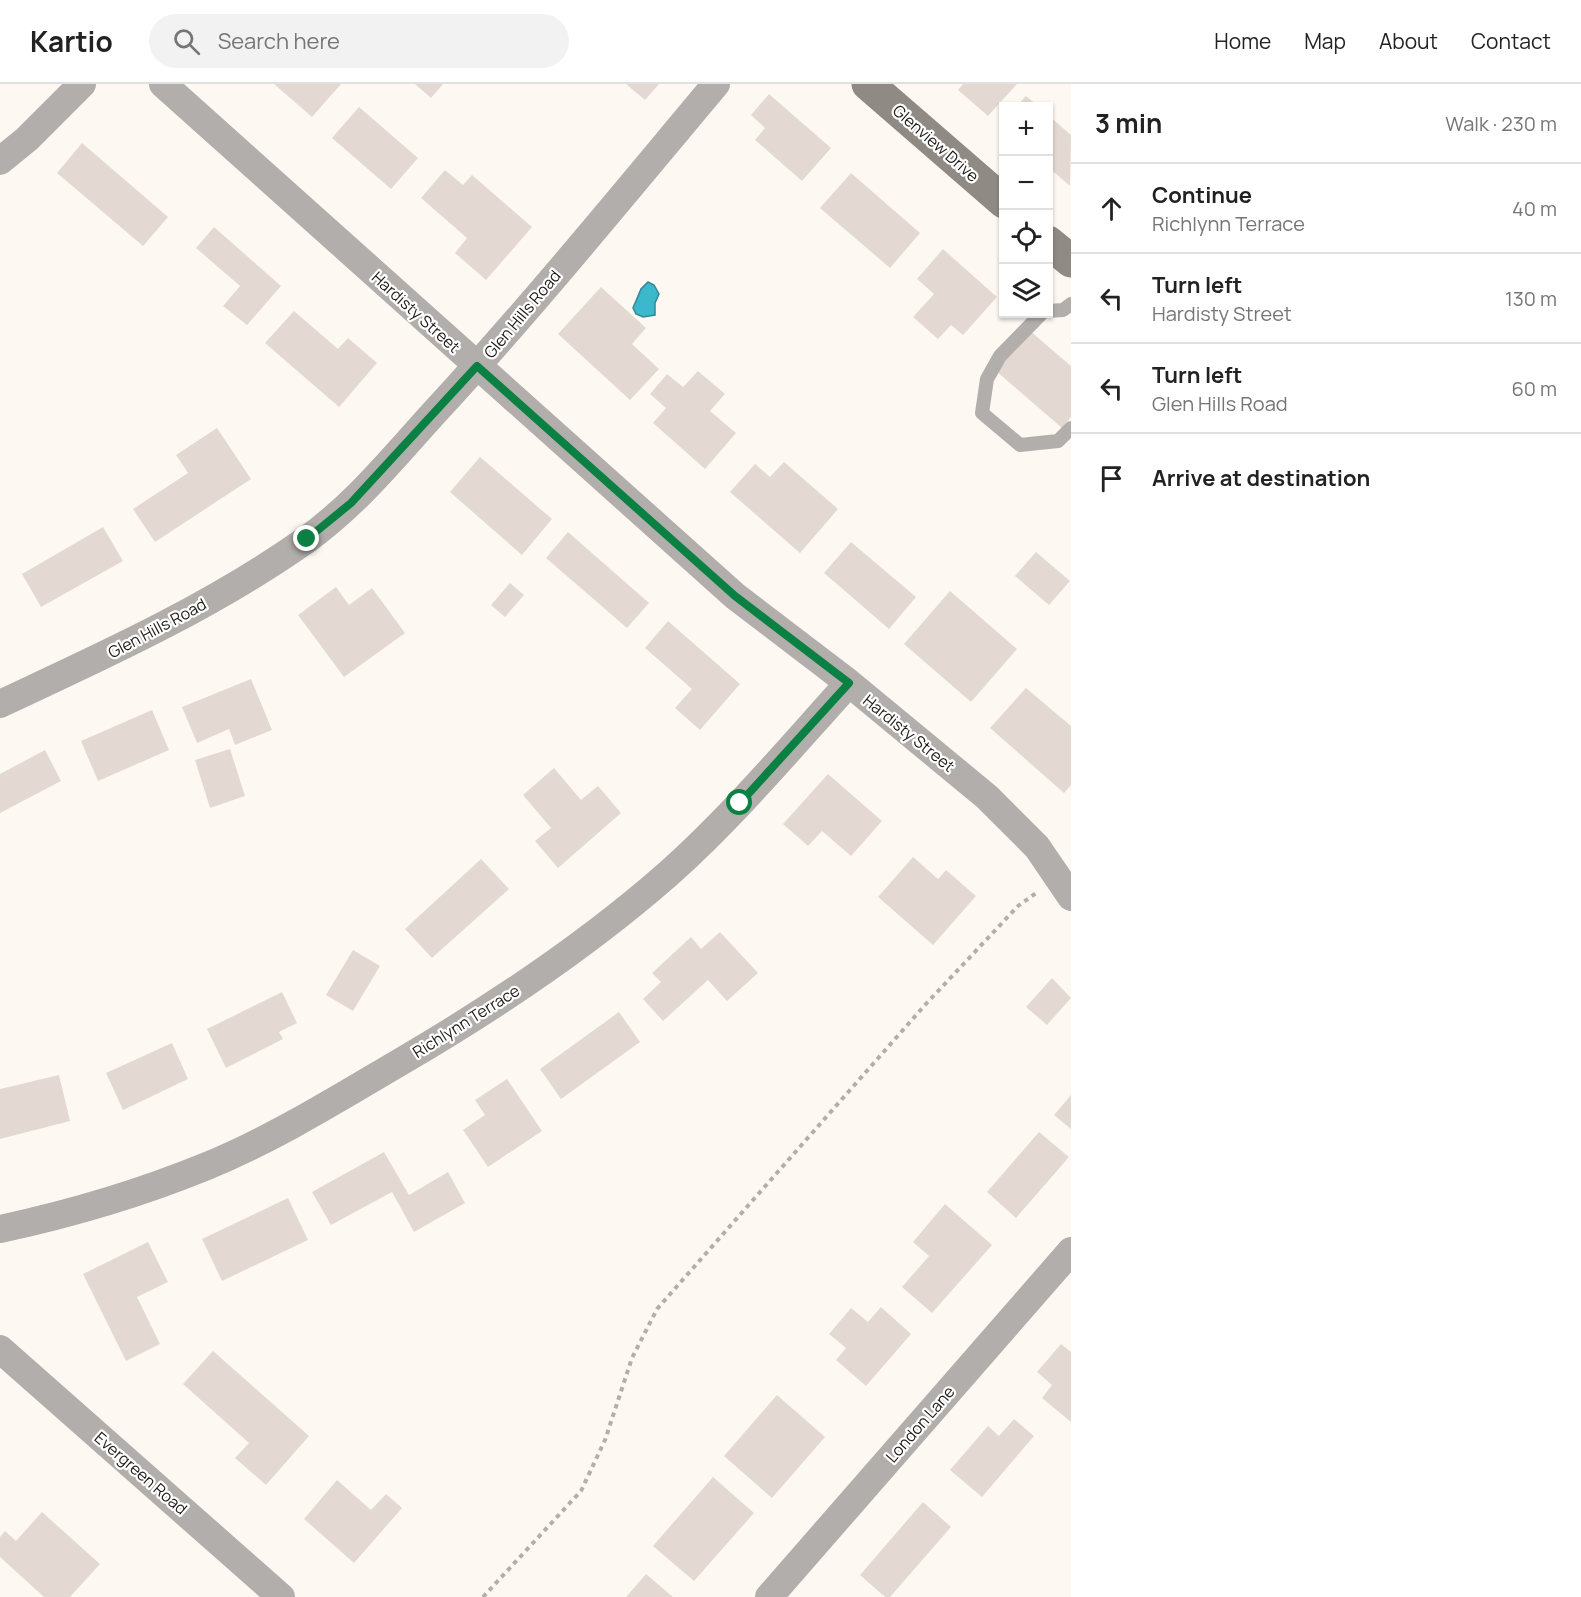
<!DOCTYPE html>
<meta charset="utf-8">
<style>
body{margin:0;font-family:Manrope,sans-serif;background:#f2f2f2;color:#222}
.controls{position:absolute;right:18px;top:18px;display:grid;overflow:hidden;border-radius:0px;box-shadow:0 2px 4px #0004}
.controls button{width:54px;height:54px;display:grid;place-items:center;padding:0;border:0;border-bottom:2px solid #e0e0e0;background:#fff;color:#222;font:30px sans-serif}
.stop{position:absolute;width:18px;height:18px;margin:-14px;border:4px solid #0b8043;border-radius:50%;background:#fff}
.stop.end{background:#0b8043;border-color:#fff;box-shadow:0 2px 6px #0008}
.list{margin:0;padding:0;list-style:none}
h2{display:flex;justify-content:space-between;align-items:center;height:78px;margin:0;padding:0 24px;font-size:26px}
h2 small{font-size:20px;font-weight:400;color:#767676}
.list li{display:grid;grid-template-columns:39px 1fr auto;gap:18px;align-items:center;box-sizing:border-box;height:90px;padding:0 24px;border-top:2px solid #e0e0e0}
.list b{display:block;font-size:22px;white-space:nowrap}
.list p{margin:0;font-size:20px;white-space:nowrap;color:#767676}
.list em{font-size:20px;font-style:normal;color:#767676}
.icon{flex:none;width:33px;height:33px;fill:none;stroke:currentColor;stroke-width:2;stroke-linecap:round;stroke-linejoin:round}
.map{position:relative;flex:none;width:1071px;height:1513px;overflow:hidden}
header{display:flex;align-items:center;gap:36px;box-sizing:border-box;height:84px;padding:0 30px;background:#fff;border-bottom:2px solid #e0e0e0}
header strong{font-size:28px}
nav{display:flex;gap:33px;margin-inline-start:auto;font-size:21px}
.search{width:420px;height:54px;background:#f2f2f2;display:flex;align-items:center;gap:15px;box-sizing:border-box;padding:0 21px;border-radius:33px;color:#767676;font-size:22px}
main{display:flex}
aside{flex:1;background:#fff}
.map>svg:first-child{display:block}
</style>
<header>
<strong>Kartio</strong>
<div class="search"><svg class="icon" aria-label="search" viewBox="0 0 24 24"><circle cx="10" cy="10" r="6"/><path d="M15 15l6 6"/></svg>Search here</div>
<nav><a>Home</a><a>Map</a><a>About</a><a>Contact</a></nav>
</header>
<main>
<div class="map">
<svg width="1071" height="1513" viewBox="0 0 1071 1513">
<rect width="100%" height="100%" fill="#fef8f3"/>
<path fill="#3bb8cb" stroke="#328995" stroke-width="1.5" d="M648,198l6,3 5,9 -4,9v12l-12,2 -7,-3 -3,-6 8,-19z"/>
<path fill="#e3d9d2" d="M274,0h67l-29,33z
M415,0h28l-12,14z
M626,0h33l-14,16z
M963,0h54l-29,32 -30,-26z
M769,10l62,54 -29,33 -47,-41 10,-12 -14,-13z
M1026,12l12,10h-21z
M359,23l59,51 -27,31 -59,-51z
M1048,31l23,20 -1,51 -22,-19z
M82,59l86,74 -25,29 -86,-73z
M445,86l18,15 9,-10 60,52 -46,53 -31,-27 12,-15 -46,-40z
M851,89l69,60 -30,35 -70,-60z
M214,143l67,59 -34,39 -24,-19 17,-20 -44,-38z
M943,165l54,48 -34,38 -12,-10 -13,14 -25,-22 21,-23 -17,-15z
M601,203l45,41 -14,16 27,25 -29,31 -72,-66z
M294,227l44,38 10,-11 29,25 -38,44 -74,-64z
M1029,246l42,36v51l-9,11 -67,-58z
M698,287l27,23 -15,17 26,22 -31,36 -52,-46 13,-15 -16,-14 17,-20 16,13z
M217,344l34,51 -96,63 -22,-33 55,-36 -12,-18z
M480,373l72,62 -30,36 -72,-63z
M784,378l54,47 -38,44 -70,-61 25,-28 15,13z
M103,443l20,34 -82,46 -19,-33z
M568,448l81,71 -22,25 -81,-70z
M851,458l65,55 -27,32 -65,-56z
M1036,468l34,29 -21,24 -34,-29z
M510,499l14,12 -19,22 -14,-12z
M336,503l13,18 23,-17 33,45 -61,44 -46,-62z
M950,507l67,58 -46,53 -67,-58z
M668,537l72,63 -40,46 -25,-22 17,-19 -47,-41z
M251,595l21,51 -37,15 -6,-16 -32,14 -15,-36z
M1026,604l45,38v59l-7,8 -74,-65z
M152,626l17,40 -71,31 -17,-40z
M230,665l15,47 -35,12 -15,-48z
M45,666l16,31 -61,32v-39z
M554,684l27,32 17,-14 23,27 -63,55 -23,-27 16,-13 -28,-33z
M828,690l54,47 -31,35 -29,-25 -14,15 -25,-22z
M913,773l25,22 8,-9 30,26 -43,49 -55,-48z
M481,775l28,30 -77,69 -27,-29z
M720,848l38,41 -31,28 -19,-21 -45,41 -20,-22 18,-17 -9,-9 39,-36 10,12z
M353,866l27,16 -27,45 -27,-16z
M1052,894l19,20 -24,27 -21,-18z
M282,908l15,31 -18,9 4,7 -57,29 -19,-39z
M619,928l21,30 -79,57 -21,-30z
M172,959l16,36 -65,31 -17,-37z
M59,991l11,46 -70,18v-50z
M507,995l35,52 -54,36 -25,-37 22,-15 -10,-15z
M1071,1011v34l-17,-14z
M1039,1048l30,25 -53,61 -29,-26z
M384,1068l25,43 39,-23 17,31 -51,29 -22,-40 -61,33 -19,-33z
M288,1114l20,42 -86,41 -20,-42z
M945,1120l47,41 -60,68 -30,-26 27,-31 -16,-14z
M148,1158l20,40 -31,15 23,47 -34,17 -43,-87z
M881,1223l30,27 -45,52 -30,-26 10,-12 -17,-14 22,-26 17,14z
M1061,1260l10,8v70l-29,-24 10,-13 -15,-13z
M213,1267l96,85 -43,49 -31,-27 14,-15 -66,-59z
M777,1311l48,42 -53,61 -48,-42z
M1014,1335l20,17 -52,61 -32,-27 38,-44 11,10z
M713,1393l41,36 -60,68 -41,-35z
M337,1396l34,30 15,-16 16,14 -48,55 -50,-44z
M923,1418l28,25 -61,70h-5l-25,-22z
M42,1428l58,52 -30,33h-26l-44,-40v-20l5,-6 11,10z
M646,1490l27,23h-47z"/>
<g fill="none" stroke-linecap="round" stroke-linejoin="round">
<path stroke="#b3aea9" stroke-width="4" stroke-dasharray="4.5 4.5" stroke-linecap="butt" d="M483,1513l98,-106 24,-51 27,-82 25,-49 268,-304 93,-99 18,-13"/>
<path stroke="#b2aeab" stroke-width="14" d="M1048,227l15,-1 8,-6
M1041,230l-41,42 -13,23 -5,34 38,32 38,-4 13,-13"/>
<path stroke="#b2aeab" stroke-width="28" d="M163,0l572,512 114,87 138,114 50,50 34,50
M0,77l27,-22 55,-55
M0,620c105,-49 211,-97 306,-164 49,-35 87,-82 127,-126 98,-106 190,-219 283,-330
M0,1145c70,-15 141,-36 207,-63 68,-28 132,-68 195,-105 94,-55 184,-115 266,-187 65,-58 122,-126 181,-191
M0,1265l281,248
M769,1513l302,-346"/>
<path stroke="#908a85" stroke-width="33" d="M868,0l136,118
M1048,158l23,19"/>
</g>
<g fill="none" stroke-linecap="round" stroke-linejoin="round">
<path stroke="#0b8043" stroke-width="8" d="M307,455l44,-36 126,-137 258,230 114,87 -109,120"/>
</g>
<g text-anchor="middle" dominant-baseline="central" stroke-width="4.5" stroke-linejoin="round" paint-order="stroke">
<g font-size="16" fill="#1d1a17" stroke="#fff">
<text transform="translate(936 59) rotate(41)">Glenview Drive</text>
<text transform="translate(416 228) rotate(42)">Hardisty Street</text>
<text transform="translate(522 230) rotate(-50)">Glen Hills Road</text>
<text transform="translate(157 544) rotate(-28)">Glen Hills Road</text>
<text transform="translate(909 649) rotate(39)">Hardisty Street</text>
<text transform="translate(466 937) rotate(-32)">Richlynn Terrace</text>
<text transform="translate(920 1340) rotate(-49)">London Lane</text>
<text transform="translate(141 1389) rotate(41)">Evergreen Road</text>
</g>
</g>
</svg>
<div class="controls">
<button>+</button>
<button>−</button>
<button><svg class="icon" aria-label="locate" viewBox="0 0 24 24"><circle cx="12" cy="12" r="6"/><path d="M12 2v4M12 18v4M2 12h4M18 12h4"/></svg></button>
<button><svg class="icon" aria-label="layers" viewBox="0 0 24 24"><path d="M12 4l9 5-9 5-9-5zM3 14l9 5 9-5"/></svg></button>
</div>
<div class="stop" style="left:740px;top:719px"></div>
<div class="stop end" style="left:307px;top:455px"></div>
</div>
<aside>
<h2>3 min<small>Walk · 230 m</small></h2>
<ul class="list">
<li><svg class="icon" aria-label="ahead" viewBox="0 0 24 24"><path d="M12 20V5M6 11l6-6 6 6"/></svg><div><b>Continue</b><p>Richlynn Terrace</p></div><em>40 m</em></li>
<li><svg class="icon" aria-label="left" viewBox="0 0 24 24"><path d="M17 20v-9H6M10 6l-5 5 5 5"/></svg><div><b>Turn left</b><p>Hardisty Street</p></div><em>130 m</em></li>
<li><svg class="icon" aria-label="left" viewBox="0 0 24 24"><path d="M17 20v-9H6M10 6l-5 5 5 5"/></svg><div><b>Turn left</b><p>Glen Hills Road</p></div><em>60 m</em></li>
<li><svg class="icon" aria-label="arrive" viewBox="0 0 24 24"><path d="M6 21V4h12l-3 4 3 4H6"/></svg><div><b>Arrive at destination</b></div></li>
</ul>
</aside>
</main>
